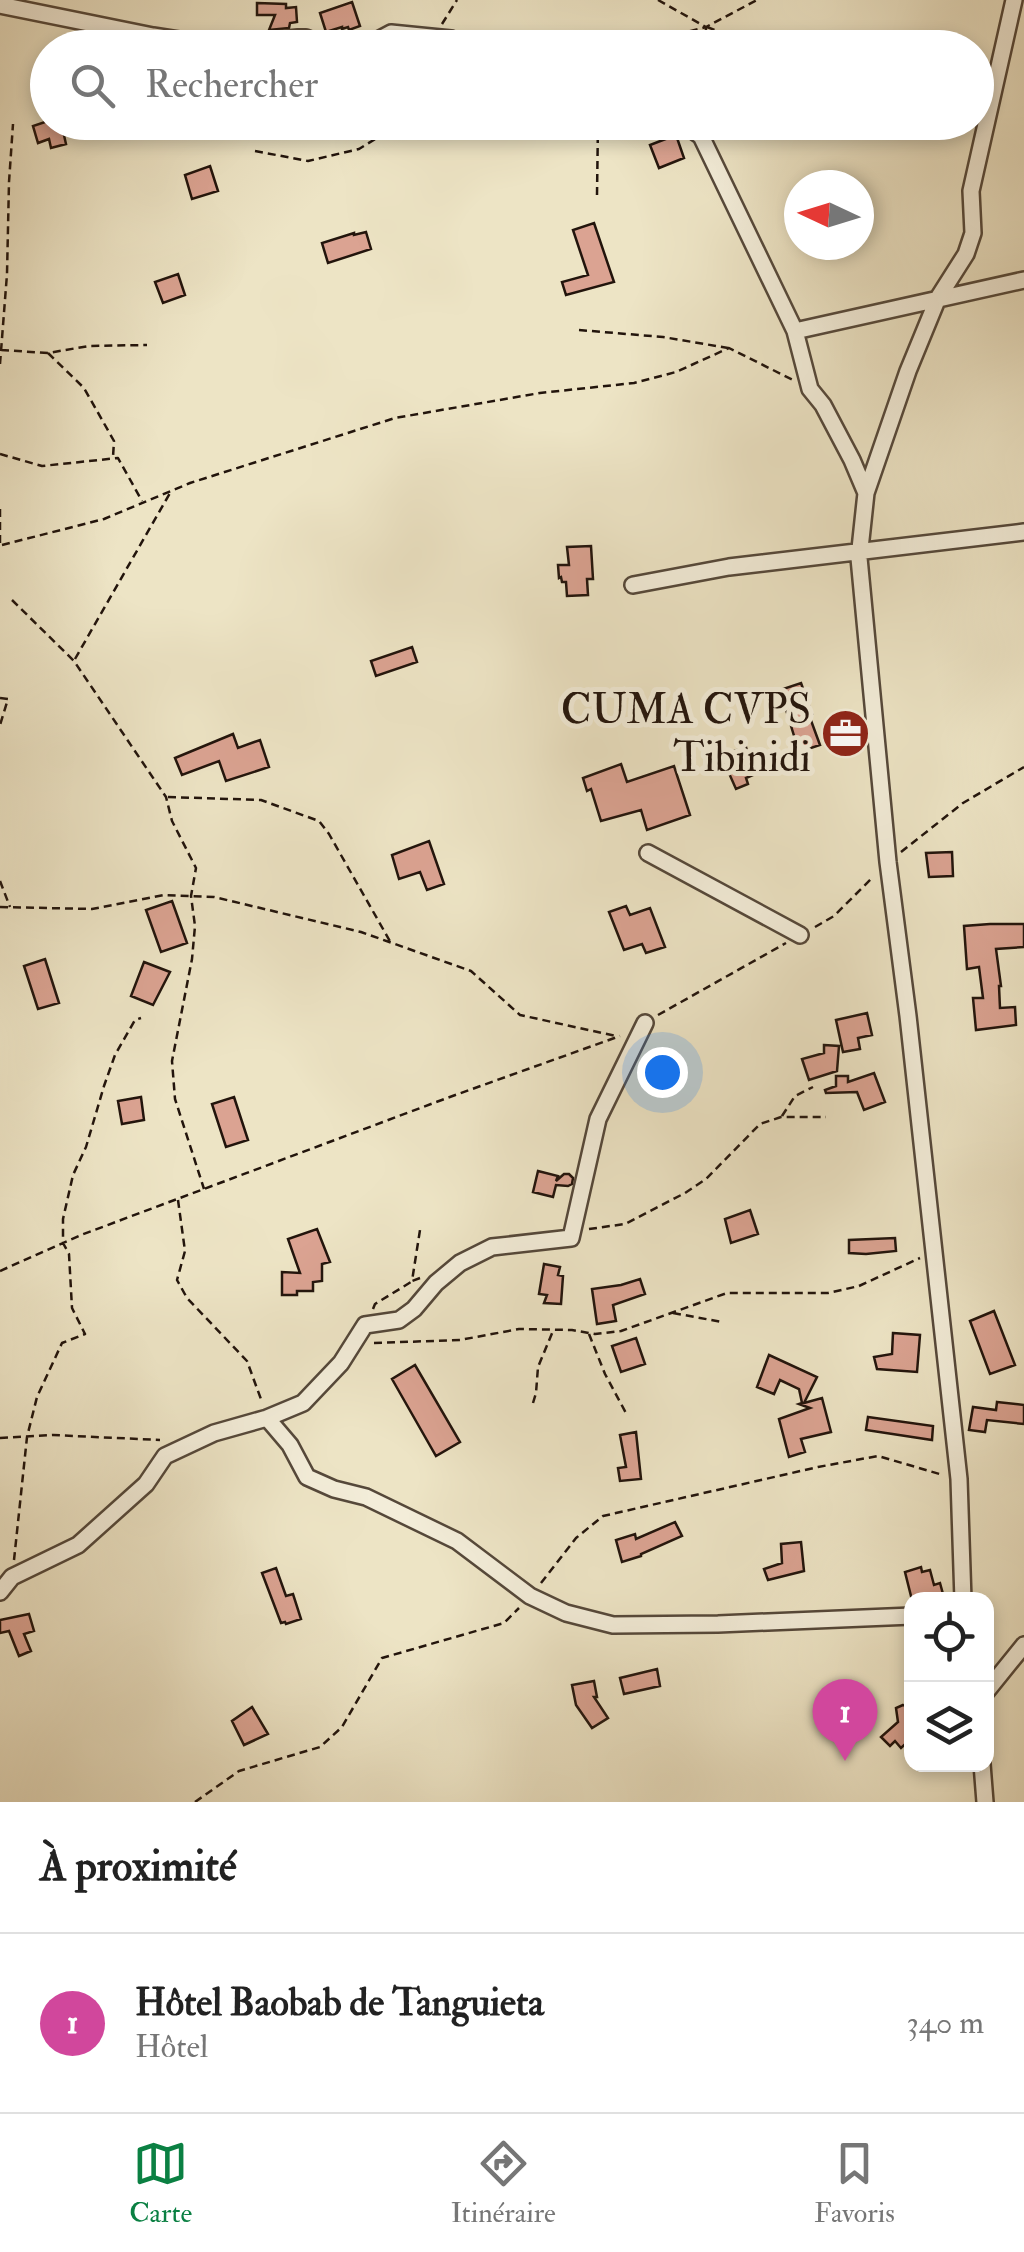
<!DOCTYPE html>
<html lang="fr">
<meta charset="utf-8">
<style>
body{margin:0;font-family:"IM FELL Double Pica",serif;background:#f6f6f6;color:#222}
.controls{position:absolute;right:30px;bottom:30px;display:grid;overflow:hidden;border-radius:20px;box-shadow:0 5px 15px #0003}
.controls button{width:90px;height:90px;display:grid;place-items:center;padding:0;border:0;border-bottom:2px solid #e0e0e0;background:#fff;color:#222;font:50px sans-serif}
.compass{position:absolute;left:784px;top:170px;width:90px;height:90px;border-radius:50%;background:#fff;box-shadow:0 5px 15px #0003;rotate:274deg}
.you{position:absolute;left:662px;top:1072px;width:35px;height:35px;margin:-25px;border:8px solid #fff;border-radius:50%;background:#1a73e8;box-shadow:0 0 0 15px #1a73e833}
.badge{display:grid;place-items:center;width:65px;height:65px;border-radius:50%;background:#0b8043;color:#fff;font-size:32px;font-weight:700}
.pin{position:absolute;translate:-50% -82px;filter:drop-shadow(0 2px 5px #0008)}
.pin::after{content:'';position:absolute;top:52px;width:35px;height:30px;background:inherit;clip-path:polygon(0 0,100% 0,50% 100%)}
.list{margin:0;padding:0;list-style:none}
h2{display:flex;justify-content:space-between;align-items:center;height:130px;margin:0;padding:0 40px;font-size:42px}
h2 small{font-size:32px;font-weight:400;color:#767676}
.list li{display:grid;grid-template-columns:65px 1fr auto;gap:30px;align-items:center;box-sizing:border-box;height:180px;padding:0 40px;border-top:2px solid #e0e0e0}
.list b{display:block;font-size:38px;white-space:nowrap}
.list p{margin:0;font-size:32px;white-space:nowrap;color:#767676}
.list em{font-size:32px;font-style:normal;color:#767676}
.icon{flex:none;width:55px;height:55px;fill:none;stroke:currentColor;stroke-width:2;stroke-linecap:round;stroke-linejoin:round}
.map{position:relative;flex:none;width:1024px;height:1802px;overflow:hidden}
.search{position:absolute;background:#fff;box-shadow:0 5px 15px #0003;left:30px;right:30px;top:30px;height:110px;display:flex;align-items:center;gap:25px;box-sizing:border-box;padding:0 35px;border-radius:55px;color:#767676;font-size:38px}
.sheet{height:310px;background:#fff}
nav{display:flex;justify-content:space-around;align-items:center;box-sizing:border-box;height:140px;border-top:2px solid #e0e0e0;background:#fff;font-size:28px;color:#767676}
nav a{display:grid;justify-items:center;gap:5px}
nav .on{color:#0b8043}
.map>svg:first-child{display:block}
</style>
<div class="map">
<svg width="1024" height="1802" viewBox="0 0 1024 1802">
<rect width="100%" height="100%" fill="#ede4c5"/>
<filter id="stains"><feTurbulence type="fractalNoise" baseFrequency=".002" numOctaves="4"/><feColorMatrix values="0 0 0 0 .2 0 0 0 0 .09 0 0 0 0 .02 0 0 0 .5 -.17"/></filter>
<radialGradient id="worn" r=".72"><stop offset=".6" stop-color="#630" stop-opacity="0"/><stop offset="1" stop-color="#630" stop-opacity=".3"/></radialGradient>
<path fill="#dba392" stroke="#22140c" stroke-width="2.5" d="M352,2l8,24 -11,4 -1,-3 -6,2v-2l-16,5 -6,-19z
M257,3l29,1v4l10,-1 1,15 -7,1 -1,5 -20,2 6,-15h-18z
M45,122h16l5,22 -15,4 -2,-9 -11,4 -5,-17z
M676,135l8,23 -25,10 -9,-23z
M210,166l8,25 -26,8 -7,-24z
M594,223l20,59 -48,13 -4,-13 26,-7 -15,-45z
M366,232l5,17 -43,14 -6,-20 32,-10v2z
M178,274l7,21 -22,8 -8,-21z
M591,546l2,33h-6l1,16 -21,1 -1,-14h-4l-1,-5 -2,1 -1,-13h11l-2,-18z
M412,647l5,15 -41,14 -5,-15z
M801,683l11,31 -3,1 11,30 -21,7 -19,-62z
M233,734l5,14 22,-8 9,27 -43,14 -7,-20 -37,14 -7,-17z
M746,747l7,28 -7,3 2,6 -12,5 -12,-27 4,-1 -3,-7z
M621,764l6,18 47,-16 16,49 -43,15 -6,-20 -40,11 -10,-32 -4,2 -4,-13z
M429,841l15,43 -17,6 -7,-18 -21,7 -7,-24z
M952,852l1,24 -24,1 -3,-24z
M172,901l15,42 -26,9 -15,-42z
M626,906l4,9 20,-7 15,39 -19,6 -4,-9 -18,6 -15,-38z
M990,924h34v23l-28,2 5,37h-2l1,22 15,-1 1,18 -40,5 -3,-32h10l-4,-31 -12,2 -3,-43z
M45,959l14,44 -21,6 -14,-43z
M144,962l26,10 -17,33 -22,-9z
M867,1013l5,22 -14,3 2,11 -17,3 -7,-32z
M824,1045l15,1 -2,25 -28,9 -7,-21 22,-6z
M874,1073l11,29 -21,8 -7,-18 -31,1 -1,-3 11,-4v-10h12v6z
M141,1097l3,23 -22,4 -4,-23z
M234,1097l14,43 -22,7 -14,-43z
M538,1171l20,5 -2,5 8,-7h5l4,4 -1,6 -4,2 -12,-1 -3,12 -20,-5z
M750,1210l8,24 -27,9 -6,-24z
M317,1229l13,33 -8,2v17l-9,1v9h-16v4h-15v-23l18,1 -12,-34z
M895,1238l1,13 -30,3 -17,-1v-13z
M544,1264l16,3 -2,8 5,1 -2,28 -17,-1 3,-8 -8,-1z
M640,1279l5,15 -32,11 3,16 -19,3 -5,-35 29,-4z
M994,1311l21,54 -25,9 -20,-53z
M893,1333l27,2 -3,37 -40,-3 -3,-12 18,-3z
M636,1338l9,26 -24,8 -9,-26z
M769,1355l48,22 -13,26 18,-5 9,34 -30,7 4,13 -16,5 -10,-38 31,-11 -11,-4 3,-1 -3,-14 -19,-9 -6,14 -17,-7z
M415,1365l45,77 -24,14 -44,-77z
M997,1402l27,3v19l-37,-4 -2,12 -16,-2 4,-23 23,3z
M868,1417l65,9 -1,14 -66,-10z
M636,1432l5,47 -21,2 -2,-13 8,-1 -6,-32z
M675,1522l7,14 -41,18v2l-19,6 -6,-22 19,-6 1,5z
M801,1542l3,29 -36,9 -4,-11 18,-6 -1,-19z
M921,1567l1,5 8,-2 4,15 6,-2 3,11 -31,6 -7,-28z
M276,1568l10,28 7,-2 8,25 -15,5 -1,-2 -4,1 -19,-50z
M29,1614l5,17 -10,3 7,17 -12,5 -10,-25 -9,2v-13z
M657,1669l3,17 -36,8 -4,-16z
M594,1681l3,16h-3l14,21 -16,10 -16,-23 -4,-20z
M903,1705l6,3 3,8v22l-11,10 -6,-7 -5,5 -9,-9 17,-15 -2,-14z
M252,1707l16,27 -24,11 -12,-24z"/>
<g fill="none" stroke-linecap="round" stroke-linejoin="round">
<defs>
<path id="minor" d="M0,5l153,31 64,10 81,-8h8l25,10
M353,48l23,-7 15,-8 60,6 18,9
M681,122l20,14 94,195 15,58 13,16 29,55 14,33
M795,331l229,-51
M633,585l96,-18 295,-35
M648,853l152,82
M267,1418l23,27 17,32 27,12 32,8 91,44 73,55 36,17 47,12 105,-1 194,-8
M0,1592l12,-15 66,-32 68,-61 19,-28 49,-23 53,-15 36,-15 38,-40 24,-38 34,-5 15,-11 22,-26 24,-20 32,-16 79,-9 27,-119 47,-96
M963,1600l-4,-121 -51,-463 -20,-154 -29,-304 7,-65 42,-122 30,-73 28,-44 7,-21 -2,-42 43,-191
M986,1692l38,-47
M982,1764l3,38"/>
</defs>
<use href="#minor" stroke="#55483a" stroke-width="20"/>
<path stroke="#22140c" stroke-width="2.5" stroke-dasharray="8 5" stroke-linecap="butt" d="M658,0l48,27 -1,21
M442,24l15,-24
M707,27l56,21
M627,48l79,-21 51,-27
M255,151l53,10 51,-12 44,-27
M597,195l1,-73
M579,330l84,7 65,11
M1,350l47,3 41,-7 58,-1
M48,353l36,35 30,53 -1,16
M0,364l7,-90 2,-92 4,-58
M0,454l42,12 76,-8 24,43
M0,509v36
M2,545l102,-26 86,-36 205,-65 145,-25 94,-10 42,-11 53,-24 64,32
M12,600l62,61 92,136 6,24 24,47 -5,28 4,30 -3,33 -20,102 3,38 29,90
M75,659l95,-166
M0,698l8,1 -8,26
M168,797l93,3 58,21 10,13 62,109
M901,852l62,-49 61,-36
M0,881l10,26
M0,907l92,2 72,-14 50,2 147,35 110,39 49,44 96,21
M815,927l19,-11 39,-39
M658,1015l128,-72
M782,1116l13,-20 18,-9
M178,1200l7,51 -8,29 10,18 60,63 15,41
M589,1229l36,-5 60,-31 21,-14 54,-55 21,-7h45
M0,1271l81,-36 366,-137 173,-62
M420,1278l-8,3 8,-51
M373,1309l2,-5 36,-22
M673,1313l49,9
M589,1334l16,40 21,39
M374,1343l86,-3 59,-11 53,1 23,4 26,-3 106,-38h101l31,-7 61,-28
M533,1403l3,-10 2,-26 15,-36
M0,1438l53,-3 107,5
M14,1560l13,-123 10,-40 25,-54 23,-9 -13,-26 -3,-54 -6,-11v-24l10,-44 13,-28 18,-61 11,-31 20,-35 6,-2
M541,1583l35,-45 27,-22 215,-49 60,-11 65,19
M195,1802l44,-31 81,-24 22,-20 40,-69 122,-35 15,-15"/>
<use href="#minor" stroke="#f3edd9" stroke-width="15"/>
</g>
<defs>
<symbol id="office-disc" viewBox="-11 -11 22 22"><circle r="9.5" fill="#8f2418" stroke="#f3edd9"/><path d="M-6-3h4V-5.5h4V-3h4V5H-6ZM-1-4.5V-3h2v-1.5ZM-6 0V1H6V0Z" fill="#fff"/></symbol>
</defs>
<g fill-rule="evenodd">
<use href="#office-disc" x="818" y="706" width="55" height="55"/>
</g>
<g text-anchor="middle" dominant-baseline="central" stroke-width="10" stroke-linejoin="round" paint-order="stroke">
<g font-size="42" fill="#22140c" stroke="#f3edd9" text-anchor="end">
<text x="811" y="710">CUMA CVPS<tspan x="811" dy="48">Tibinidi</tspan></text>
</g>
</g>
<rect width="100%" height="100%" filter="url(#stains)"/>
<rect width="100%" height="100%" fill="url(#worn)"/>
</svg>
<div class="controls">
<button><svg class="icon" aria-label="locate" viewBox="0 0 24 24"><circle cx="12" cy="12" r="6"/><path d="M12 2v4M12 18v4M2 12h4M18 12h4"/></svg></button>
<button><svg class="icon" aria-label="layers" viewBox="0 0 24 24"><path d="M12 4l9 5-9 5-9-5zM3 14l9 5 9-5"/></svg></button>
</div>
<svg class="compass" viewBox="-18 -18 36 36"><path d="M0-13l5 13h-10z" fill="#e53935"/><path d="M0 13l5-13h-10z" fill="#767676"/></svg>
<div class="you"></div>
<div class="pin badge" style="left:845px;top:1761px;background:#d1479c">1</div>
<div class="search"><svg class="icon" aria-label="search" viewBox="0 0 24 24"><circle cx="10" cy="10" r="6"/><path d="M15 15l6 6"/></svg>Rechercher</div>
</div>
<section class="sheet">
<h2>À proximité<small></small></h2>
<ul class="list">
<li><span class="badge" style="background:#d1479c">1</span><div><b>Hôtel Baobab de Tanguieta</b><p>Hôtel</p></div><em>340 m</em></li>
</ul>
</section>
<nav>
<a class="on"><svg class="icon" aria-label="map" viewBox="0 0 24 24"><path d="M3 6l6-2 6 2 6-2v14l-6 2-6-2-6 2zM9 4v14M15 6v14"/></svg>Carte</a>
<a><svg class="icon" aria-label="directions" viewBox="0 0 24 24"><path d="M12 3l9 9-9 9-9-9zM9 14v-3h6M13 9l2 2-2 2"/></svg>Itinéraire</a>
<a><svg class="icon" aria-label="saved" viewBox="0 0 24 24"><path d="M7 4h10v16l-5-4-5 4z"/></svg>Favoris</a>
</nav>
